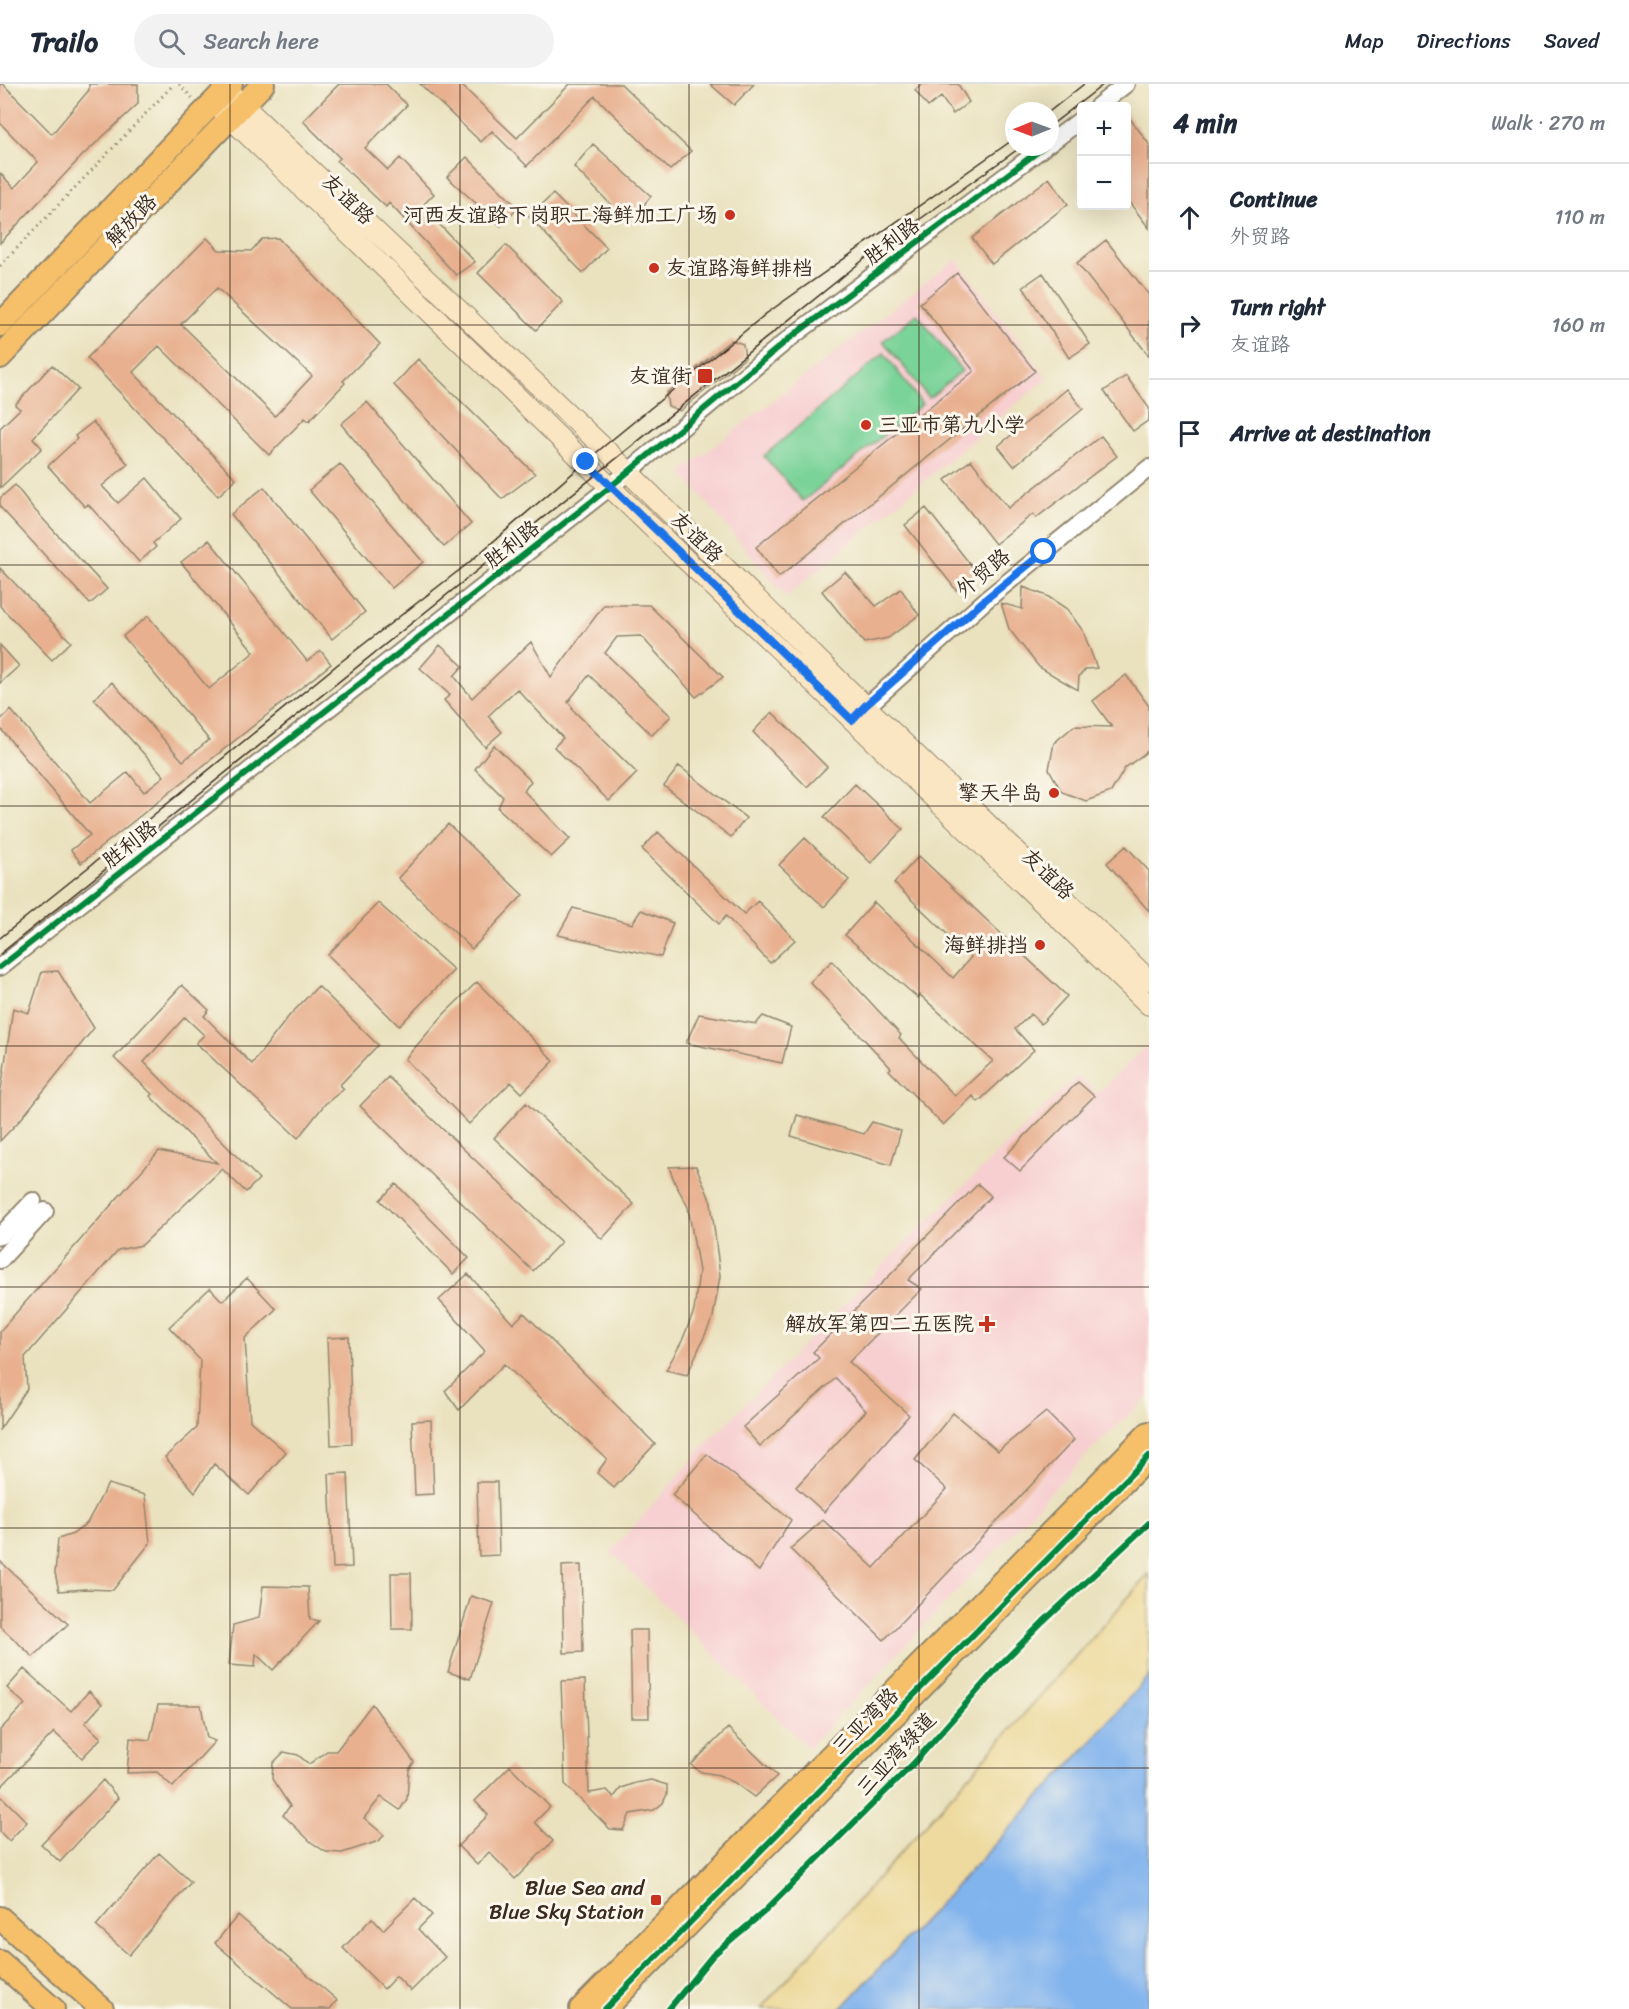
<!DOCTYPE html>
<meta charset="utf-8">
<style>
body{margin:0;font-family:Sriracha,"LXGW WenKai TC",sans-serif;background:#f2f2f3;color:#1f2937}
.controls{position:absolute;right:18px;top:18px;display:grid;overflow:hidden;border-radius:6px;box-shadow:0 6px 24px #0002}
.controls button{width:54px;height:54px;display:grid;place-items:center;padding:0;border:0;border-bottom:2px solid #e0e1e3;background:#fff;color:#1f2937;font:30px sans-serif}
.compass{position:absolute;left:1005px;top:18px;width:54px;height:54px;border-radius:50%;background:#fff;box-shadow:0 6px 24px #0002;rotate:269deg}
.stop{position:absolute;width:18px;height:18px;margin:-14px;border:4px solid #1a73e8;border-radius:50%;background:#fff}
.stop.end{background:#1a73e8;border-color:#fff;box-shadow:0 2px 6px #0008}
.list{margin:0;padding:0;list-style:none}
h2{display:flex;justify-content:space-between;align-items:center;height:78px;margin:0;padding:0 24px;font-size:26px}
h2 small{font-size:20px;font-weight:400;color:#747a83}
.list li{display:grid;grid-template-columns:39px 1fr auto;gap:18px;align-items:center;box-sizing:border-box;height:108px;padding:0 24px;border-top:2px solid #e0e1e3}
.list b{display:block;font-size:22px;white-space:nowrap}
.list p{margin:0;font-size:20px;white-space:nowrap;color:#747a83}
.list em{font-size:20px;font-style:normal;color:#747a83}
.icon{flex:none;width:33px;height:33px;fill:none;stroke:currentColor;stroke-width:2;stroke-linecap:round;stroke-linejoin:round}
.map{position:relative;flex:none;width:1149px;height:1925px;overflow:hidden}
header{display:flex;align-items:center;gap:36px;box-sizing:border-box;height:84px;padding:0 30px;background:#fff;border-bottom:2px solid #e0e1e3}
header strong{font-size:28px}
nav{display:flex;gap:33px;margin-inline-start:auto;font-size:21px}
.search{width:420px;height:54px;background:#f2f2f3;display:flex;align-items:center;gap:15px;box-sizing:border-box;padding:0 21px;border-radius:33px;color:#747a83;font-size:22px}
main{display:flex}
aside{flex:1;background:#fff}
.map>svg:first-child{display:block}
</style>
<header>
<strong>Trailo</strong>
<div class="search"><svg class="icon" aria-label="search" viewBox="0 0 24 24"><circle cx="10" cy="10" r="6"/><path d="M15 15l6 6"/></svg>Search here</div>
<nav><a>Map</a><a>Directions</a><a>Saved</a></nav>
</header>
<main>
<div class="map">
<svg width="1149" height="1925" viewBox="0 0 1149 1925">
<rect width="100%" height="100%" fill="#fbf7ec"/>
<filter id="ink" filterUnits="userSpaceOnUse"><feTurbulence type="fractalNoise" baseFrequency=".0167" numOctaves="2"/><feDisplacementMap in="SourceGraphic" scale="12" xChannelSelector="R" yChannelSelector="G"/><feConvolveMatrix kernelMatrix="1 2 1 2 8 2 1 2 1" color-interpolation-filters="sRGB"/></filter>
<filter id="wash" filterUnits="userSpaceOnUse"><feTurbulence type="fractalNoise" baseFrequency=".008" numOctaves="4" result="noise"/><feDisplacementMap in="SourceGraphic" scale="24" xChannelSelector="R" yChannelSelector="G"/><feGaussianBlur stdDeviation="1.35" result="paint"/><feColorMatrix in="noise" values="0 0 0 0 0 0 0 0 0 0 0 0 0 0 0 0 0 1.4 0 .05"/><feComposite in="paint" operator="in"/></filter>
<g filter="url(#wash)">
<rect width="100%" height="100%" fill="#eae2bf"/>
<path fill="#f7cfd0" d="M956,175l91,119 -261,219 -105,-125z
M1149,959v353l-57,53 -284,299 -197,-196 98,-111 186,-188 182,-177 21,17z"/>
<path fill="#7ad399" stroke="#5a7e5c" stroke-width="1.5" d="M917,230l45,57 -33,27 -46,-57z
M884,269l38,51 -119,97 -39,-45z"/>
<path fill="#eeda9e" stroke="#94825e" stroke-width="1.5" d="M1149,1490v101l-21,27 -287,307h-80z"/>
<path fill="#81b3ed" stroke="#5e6e86" stroke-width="1.5" d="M1149,1591v334h-308l248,-265z"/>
<g id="blocks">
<path fill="#e8b08f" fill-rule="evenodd" d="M0,0h3l49,50 37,-44v-6h49v20l-56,52 -82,87v-70l14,15 24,-26 -38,-39z
M339,0h47l21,21 -42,43 23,22 12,-12 34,36 -12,12 53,56 -19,13 -67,-72 -3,4 -49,-46 3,-3 -37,-37z
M420,0h40l57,54 53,-54h51l70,67 -21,19 -75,-74 -68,70 -35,-35 -11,11z
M710,0h44l-20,21z
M923,0h35l11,18 -16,12 -12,-17 -13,10 -13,-17z
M1126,29l23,31v84l-23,-30z
M593,60l58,52 -22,27 -55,-56z
M467,73l51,51 -17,18 -54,-49z
M1049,94l19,26 -76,60 -20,-26z
M553,110l54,54 -24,25 -54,-56z
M207,154l12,12 32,1 11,-12 16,-1 102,106 -37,37 2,2 -36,38 -4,-3 -36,37 -110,-109 -26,26 103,107 -18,17 -131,-138zM217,204l95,88 -37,40 -94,-92z
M1106,156l43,55v61l-72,-93z
M506,161l57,57 -27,28 -58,-57z
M957,189l78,98 -256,206 -23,-30 218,-176 -54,-68z
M1043,189l47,71 -21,14 -46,-71z
M731,256l12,4 2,14 -65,53 -12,-5 -2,-13z
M418,275l117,115 -33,25 -108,-114z
M52,281l26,24 -45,49 9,10 -42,40v-60l20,-19 -5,-4z
M1126,292l23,32v12l-16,11 -29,-40z
M1067,305l16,20 -69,57 -16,-20z
M367,318l104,122 -27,23 -103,-123z
M93,338l35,42 -26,22 16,17 29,-25 34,41 -28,24 3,4 -17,15 -51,-58 -3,3 -37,-41 29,-27 -2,-3z
M1101,352l16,20 -81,62 -3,-4 -38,30 -50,-64 26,-20 37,48z
M340,380l83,98 -31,26 -83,-98z
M15,401l18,23 74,81 -17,15 -90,-97v-9z
M264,403l101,125 -33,27 -101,-125z
M926,424l51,65 -21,17 -51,-65z
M209,456l98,121 14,-10 10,13 -250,199 -10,-13 19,-15 -90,-107v-8l11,-10 79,93 38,-31 16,20 20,-16 -70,-77 18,-17 71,79 26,-21 -86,-104 25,-20 61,73 45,-37 -73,-90z
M0,484l71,74 -19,18 -52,-54z
M845,488l31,34 25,-17 18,26 -31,23 -24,5 -42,-52z
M1023,503l24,9 20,13 16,22 14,37 -11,1 -7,7 -1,14 -39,-23 -30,-38 -8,-26 21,6z
M604,521h45l74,72 -27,20 -55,-61 -24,1 -12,16 66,63 -19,19 -63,-60 -21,27 5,6 -1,1 65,64 -28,28 -55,-54 9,-9 -46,-49 -29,27 14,16 -17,15 -41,-47 6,-5 -30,-27 20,-23 23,21 -9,10 18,22 59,-56 20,35z
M0,561l19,21 -19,17z
M1126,591l23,31v44l-24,18 -14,24 -25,9 -24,-9 -13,-23 5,-26 20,-17 38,1 -19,-26z
M772,628l55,55 -20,20 -54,-55z
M494,661l37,36 -7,10 46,48 -19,18 -53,-49 5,-11 -28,-28z
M679,682l67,52 -15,19 -67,-51z
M855,700l48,45 -32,34 -47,-46z
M448,740l75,71 -51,54 -74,-71z
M658,748l86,82 14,-13 37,39 -25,23 -44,-47 -7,8 -77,-75z
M805,754l44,42 -25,27 -45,-42z
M1126,762l23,25v40l-42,-48z
M919,772l148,140 -26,28 -10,-10 -16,15 19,21 -56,52 -5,-6 -30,29 -54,-55 2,-2 -81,-86 22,-21 69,74 -2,3 56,58 38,-35 -73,-66 -2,3 -73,-63 29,-33 79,76 18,-21 -77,-74z
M378,819l76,67 -55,56 -71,-71z
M573,824l59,16 9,-14 32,13 -12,34 -103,-22z
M58,887l36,57 -73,91 -21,22v-44l13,-89 16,5 13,-41z
M477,898l77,79 -32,32 -11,-11 -42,42 -64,-65 40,-46z
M182,901l27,25 -5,6 48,48 37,-48 29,-30 60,59 -38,40 4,4 -19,15 -27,34 -102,-95 8,-8 -19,-18 -41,45 115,117 -13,13 -24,-23 -80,76 -24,5 -93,107 2,32 -27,40v-98l159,-180 58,12 -67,-67 2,-2 -38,-36z
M699,930l57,10 7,-8 28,11 -9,36 -96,-20z
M388,993l173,165 -28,29 -173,-165z
M1078,998l16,14 -74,75 -16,-14z
M526,1019l108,101 -32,35 -108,-101z
M797,1031l67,19 8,-12 29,9 -10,34 -100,-29z
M696,1082l15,36 9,74 -7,41 -26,58 -21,-5 16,-29 12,-30 5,-40 -11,-64 -13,-24 -6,-16z
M396,1100l73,74 -16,16 -73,-74z
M978,1100l13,12 -83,84 14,9 -73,73 60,53 -85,97 -28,-25 70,-76 -30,-33 -76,68 -17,-19 76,-69 -6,-6 92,-92 -1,-1z
M468,1190l45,50 11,-11 131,131 -41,44 -17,-15 10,-14 -103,-95 -45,46 -14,-19 40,-40 -46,-51z
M247,1194l29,31 -31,29 5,83 36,31 -37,43 -35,-31 -19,28 -30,-35 32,-29 3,-68 -31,-33 41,-39 12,13z
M349,1253l3,107 -21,1 -4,-107z
M1046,1328l28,28 -190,200 -94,-91 33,-29 51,48 73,-79 -32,-29 38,-47 45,38z
M431,1336l3,74 -19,1 -3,-74z
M707,1370l84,66 -32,51 -87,-76z
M348,1389l4,94 -19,1 -4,-94z
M477,1398h20l2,73 -20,1z
M108,1400l37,11 5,48 -37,47 -28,-1 -26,2 -4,-18 3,-34 15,-5 14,-11z
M0,1477l68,63 -35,33 -33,-31z
M581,1481l2,87 -19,1 -2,-87z
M391,1489h20l1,56h-20z
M263,1502l45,1 2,32 9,2 -46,49 -17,-16 -1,13 -26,-2 4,-40 26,-7z
M471,1512l23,7 -24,76 -22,-7z
M630,1546h17l2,88h-17z
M24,1585l47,42 18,-20 13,13 -17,19 16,15 -19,20 -28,-26 -54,56v-58l25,-26 -18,-16z
M585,1596l4,113 18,-3 7,7 7,-9 14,-5 16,-3 16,5v9l-4,9 -9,7 -24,4 -7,16 -13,-1 -45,-45 -4,-103z
M372,1620l42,58 -5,8 -2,29 -7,11 -19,-13 -17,21 20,17 -5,6 -37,12 -16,-1 -15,-10 -28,-27 7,-9 -18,-27 1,-16 11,-11 14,3 11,9 18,-13h9z
M158,1621h43l6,33 8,3 -42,46 -16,-15 -30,1 3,-35 20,2z
M728,1644l49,48 -23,21 -19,-14 -16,-8 -18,-3 -10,-7z
M510,1682l40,41 -15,15 18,19 -38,38 -26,-27 -12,13 -19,-19 30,-31 -13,-14z
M103,1696l15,18 -58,64 -19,-18z
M0,1711l27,27 -18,19 -9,-9z
M159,1769l32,29 -62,73 -33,-29z
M415,1814l17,17 -14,14 27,28 -34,34 -15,-15 -12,13 -41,-41 29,-30 11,12z
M238,1831l99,85 -7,9h-38l-77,-66z"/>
</g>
</g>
<g filter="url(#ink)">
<use href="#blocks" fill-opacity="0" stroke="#92866e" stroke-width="1.5"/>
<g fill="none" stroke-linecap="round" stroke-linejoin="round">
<defs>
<path id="tertiary" d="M1098,22l28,-22
M1050,59l32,-24
M857,631l130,-116 162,-131
M0,883l610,-480 180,-149 254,-191
M0,1152l33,-35
M0,1176l45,-49"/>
<path id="secondary" d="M231,10l372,353 245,242 301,291
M220,24l390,379 539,518"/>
<path id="primary" d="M0,241l231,-241
M0,273l263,-273
M0,1834l102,91
M0,1878l53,47
M581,1925l568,-576
M605,1925l544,-553"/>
</defs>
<use href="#tertiary" stroke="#92866e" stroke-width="20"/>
<use href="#secondary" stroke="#92866e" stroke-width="22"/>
<use href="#primary" stroke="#92866e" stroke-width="26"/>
<path stroke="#92866e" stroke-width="3" stroke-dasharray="1.5 4.5" stroke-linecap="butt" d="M179,0l13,14
M0,182l174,-182"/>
<use href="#tertiary" stroke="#fff" stroke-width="16"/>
<use href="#secondary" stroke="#fbe6c4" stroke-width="20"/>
<use href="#primary" stroke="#f6c06b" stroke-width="22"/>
<path stroke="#3b2a1e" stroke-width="1.5" d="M1050,27l34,-27
M1050,42l54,-42
M0,854l151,-121 187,-153 128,-99 137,-118 164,-134 247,-174
M0,870l867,-697 154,-110"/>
<defs>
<path id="cycleway" d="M0,883l610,-480 180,-149 254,-191
M605,1925l544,-553
M669,1925l44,-54 52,-44 149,-148 86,-98 43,-43 106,-99"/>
</defs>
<use href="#cycleway" stroke="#fbf7ec" stroke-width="10"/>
<use href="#cycleway" stroke="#00873e" stroke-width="6"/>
</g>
</g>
<g fill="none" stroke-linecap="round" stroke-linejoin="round" filter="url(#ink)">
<path stroke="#1a73e8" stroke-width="8" d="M586,378l266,258 13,-14 122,-108 57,-46"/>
</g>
<path fill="none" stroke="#3b2a1e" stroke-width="1.5" stroke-opacity="0.55" d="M230,0v1925M460,0v1925M689,0v1925M919,0v1925M0,241h1149M0,481h1149M0,722h1149M0,962h1149M0,1203h1149M0,1444h1149M0,1684h1149"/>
<g fill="#c8321e" stroke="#fbf7ec" stroke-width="2">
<circle cx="730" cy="131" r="6"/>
<circle cx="654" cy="184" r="6"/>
<rect x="697" y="284" width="16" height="16" rx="3"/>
<circle cx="866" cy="341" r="6"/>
<circle cx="1054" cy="709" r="6"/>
<circle cx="1040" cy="861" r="6"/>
<path d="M984 1231h6v6h6v6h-6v6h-6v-6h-6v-6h6z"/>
<rect x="650" y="1810" width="12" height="12" rx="3"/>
</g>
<g text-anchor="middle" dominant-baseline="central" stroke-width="6" stroke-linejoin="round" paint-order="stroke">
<g font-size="21" fill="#3b2a1e" stroke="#fbf7ec">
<text transform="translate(348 115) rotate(44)">友谊路</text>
<text transform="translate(131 136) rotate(-46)">解放路</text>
<text transform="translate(892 157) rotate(-37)">胜利路</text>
<text transform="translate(697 453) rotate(44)">友谊路</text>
<text transform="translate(512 460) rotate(-38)">胜利路</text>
<text transform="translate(983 489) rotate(-40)">外贸路</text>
<text transform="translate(130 760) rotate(-38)">胜利路</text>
<text transform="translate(1048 790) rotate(44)">友谊路</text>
<text transform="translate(865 1637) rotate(-45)">三亚湾路</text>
<text transform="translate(896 1670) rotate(-47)">三亚湾绿道</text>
</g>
<g font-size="21" fill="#3b2a1e" stroke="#fbf7ec" text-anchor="end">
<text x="718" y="131">河西友谊路下岗职工海鲜加工广场</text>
<text x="666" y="184" text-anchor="start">友谊路海鲜排档</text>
<text x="692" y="292">友谊街</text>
<text x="878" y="341" text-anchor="start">三亚市第九小学</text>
<text x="1042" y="709">擎天半岛</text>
<text x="1028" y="861">海鲜排挡</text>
<text x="974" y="1240">解放军第四二五医院</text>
<text x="644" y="1804">Blue Sea and<tspan x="644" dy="24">Blue Sky Station</tspan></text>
</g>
</g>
</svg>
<div class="controls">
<button>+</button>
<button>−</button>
</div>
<svg class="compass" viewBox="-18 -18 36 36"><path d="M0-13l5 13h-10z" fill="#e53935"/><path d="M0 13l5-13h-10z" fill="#747a83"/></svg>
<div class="stop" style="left:1044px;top:468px"></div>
<div class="stop end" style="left:586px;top:378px"></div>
</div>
<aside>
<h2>4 min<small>Walk · 270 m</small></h2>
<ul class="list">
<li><svg class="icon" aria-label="ahead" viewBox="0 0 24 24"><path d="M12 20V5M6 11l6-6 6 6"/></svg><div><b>Continue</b><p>外贸路</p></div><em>110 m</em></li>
<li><svg class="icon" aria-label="right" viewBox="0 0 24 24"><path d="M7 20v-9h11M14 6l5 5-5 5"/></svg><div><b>Turn right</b><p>友谊路</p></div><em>160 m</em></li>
<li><svg class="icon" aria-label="arrive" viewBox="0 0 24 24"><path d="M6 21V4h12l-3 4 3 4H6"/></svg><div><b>Arrive at destination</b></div></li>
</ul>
</aside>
</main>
